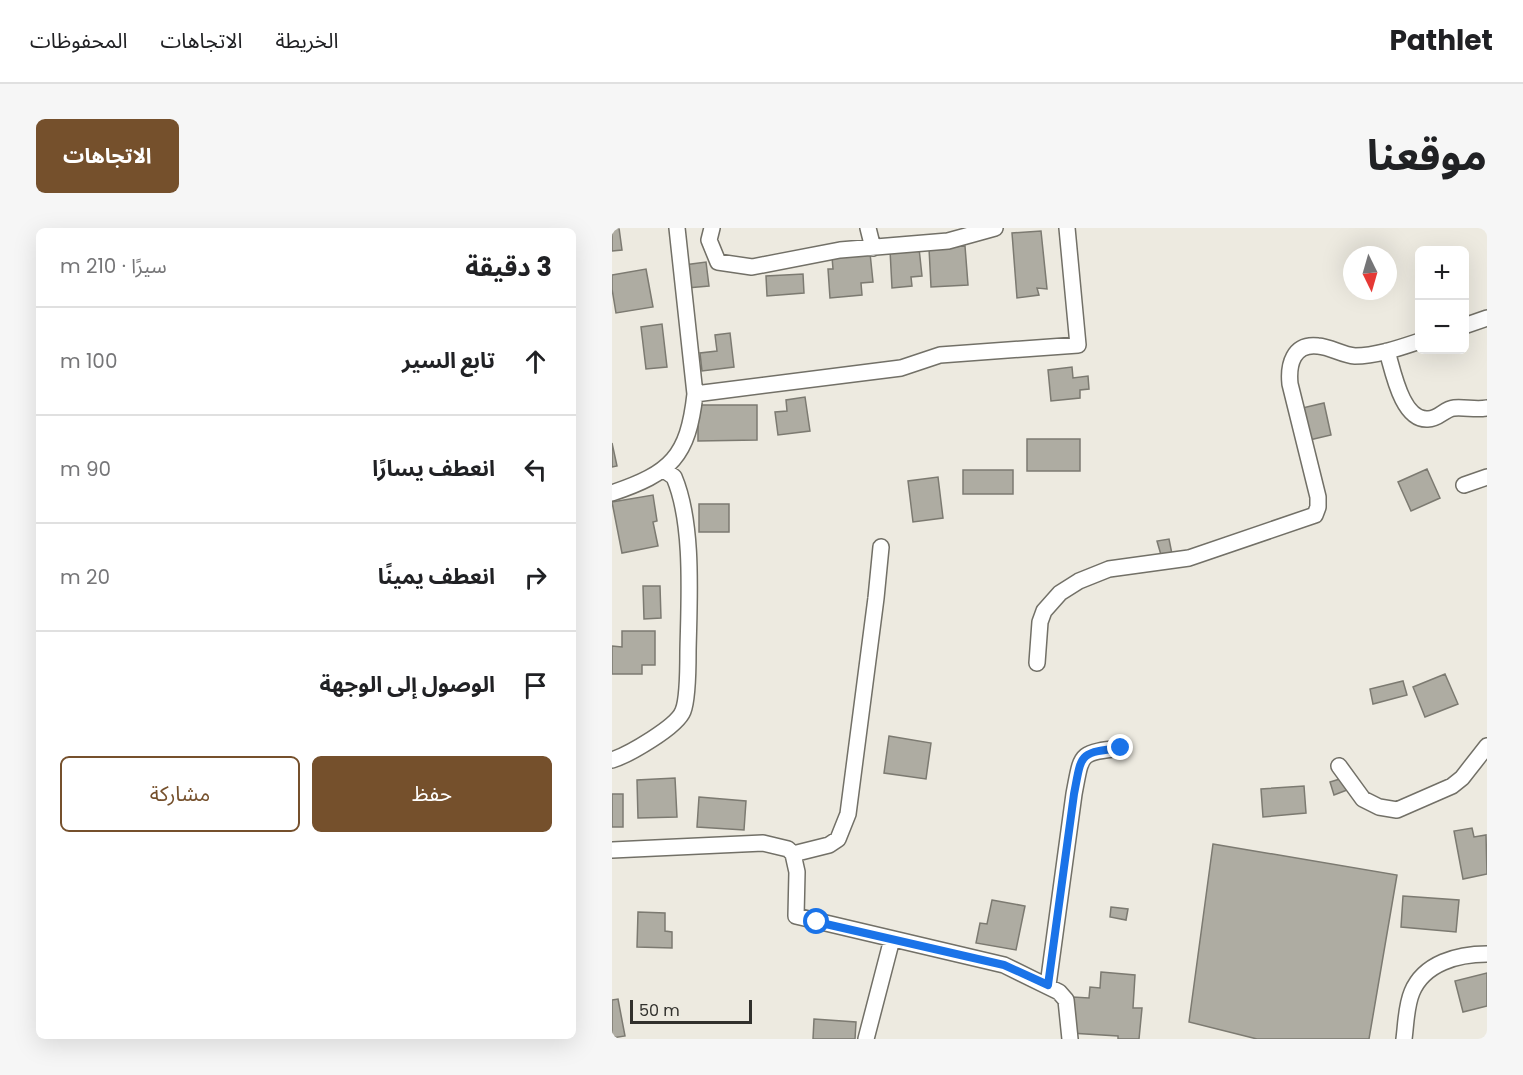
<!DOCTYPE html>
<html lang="ar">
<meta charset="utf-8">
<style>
body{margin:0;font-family:Poppins,"Noto Sans Arabic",sans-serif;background:#f6f6f6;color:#202124;direction:rtl}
.controls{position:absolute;right:18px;top:18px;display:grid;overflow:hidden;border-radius:9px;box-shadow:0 6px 24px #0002}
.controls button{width:54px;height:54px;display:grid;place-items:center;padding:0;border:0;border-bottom:2px solid #e0e0e0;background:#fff;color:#202124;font:30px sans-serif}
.compass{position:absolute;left:731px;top:18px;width:54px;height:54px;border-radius:50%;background:#fff;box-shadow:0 6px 24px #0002;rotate:175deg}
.scale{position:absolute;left:18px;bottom:15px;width:122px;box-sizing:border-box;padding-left:6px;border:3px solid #31302c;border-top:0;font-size:16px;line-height:21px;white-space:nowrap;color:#31302c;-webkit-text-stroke:4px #edeae0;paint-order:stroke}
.stop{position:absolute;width:18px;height:18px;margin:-14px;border:4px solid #1a73e8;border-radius:50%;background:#fff}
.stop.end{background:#1a73e8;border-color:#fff;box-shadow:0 2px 6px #0008}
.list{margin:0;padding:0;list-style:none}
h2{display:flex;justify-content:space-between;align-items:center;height:78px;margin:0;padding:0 24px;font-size:26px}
h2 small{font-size:20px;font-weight:400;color:#757577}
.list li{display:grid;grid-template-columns:39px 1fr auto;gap:18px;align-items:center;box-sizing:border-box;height:108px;padding:0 24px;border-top:2px solid #e0e0e0}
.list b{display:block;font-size:22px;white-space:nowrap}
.list em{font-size:20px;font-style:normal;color:#757577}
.actions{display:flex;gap:12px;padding:18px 24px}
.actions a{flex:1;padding:14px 0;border:2px solid #75502c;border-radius:9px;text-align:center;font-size:21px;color:#75502c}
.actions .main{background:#75502c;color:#fff}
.icon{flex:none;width:33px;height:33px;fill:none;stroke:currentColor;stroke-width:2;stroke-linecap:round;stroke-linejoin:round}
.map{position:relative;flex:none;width:875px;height:811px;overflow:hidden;direction:ltr;border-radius:9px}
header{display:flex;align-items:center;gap:36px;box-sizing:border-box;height:84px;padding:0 30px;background:#fff;border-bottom:2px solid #e0e0e0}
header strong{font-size:28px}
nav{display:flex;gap:33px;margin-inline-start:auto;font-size:21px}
.intro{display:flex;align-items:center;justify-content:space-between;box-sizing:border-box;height:144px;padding:0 36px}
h1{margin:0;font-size:42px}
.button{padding:15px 27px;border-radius:9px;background:#75502c;color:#fff;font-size:21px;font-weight:700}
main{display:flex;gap:36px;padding:0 36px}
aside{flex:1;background:#fff;border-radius:9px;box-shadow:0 6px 24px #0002}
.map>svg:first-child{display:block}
</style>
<header>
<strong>Pathlet</strong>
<nav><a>الخريطة</a><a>الاتجاهات</a><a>المحفوظات</a></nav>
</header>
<div class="intro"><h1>موقعنا</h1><a class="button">الاتجاهات</a></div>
<main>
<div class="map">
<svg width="875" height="811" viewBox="0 0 875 811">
<rect width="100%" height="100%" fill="#edeae0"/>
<path fill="#aeaca2" stroke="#7c7a71" stroke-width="1.5" d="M0,0h7l3,22 -10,1z
M429,3l6,58 -10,-1 2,7 -22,3 -5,-65z
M353,18l3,39 -37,2 -2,-39z
M307,20l3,28 -11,1 1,9 -20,2 -2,-38z
M258,25l3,29 -12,1 1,12 -32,3 -2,-29h5l-1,-12z
M94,34l3,24 -22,2 -3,-23z
M34,41l7,38 -37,6 -4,-24v-14z
M191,46l1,19 -37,3 -1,-20z
M50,96l5,43 -21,2 -5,-42z
M118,105l4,34 -32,4 -2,-18 17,-2 -2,-16z
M460,139l1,11 15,-2 1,13 -9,1v8l-29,3 -3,-31z
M193,169l5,34 -32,4 -3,-23 12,-1 -1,-11z
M712,175l7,32 -26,6 -7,-32z
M86,177h59v35l-59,1z
M415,211h53v32h-53z
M0,215l5,23 -5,1z
M815,241l13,29 -29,13 -13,-29z
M351,242h50v24h-50z
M326,249l5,41 -30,4 -5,-41z
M41,267l4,26 -4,1 5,24 -36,7 -10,-51z
M87,276h30v28h-30z
M557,311l3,15 -11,1 -4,-14z
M31,358h17l1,32 -17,1z
M10,403h33v34h-13v9h-30v-28l10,1z
M833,446l13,30 -33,13 -12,-30z
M791,453l4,14 -34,9 -3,-15z
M277,508l42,7 -5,36 -42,-6z
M63,550l2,39 -39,1 -1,-38z
M731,550l4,12 -13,5 -4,-13z
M692,558l2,27 -43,4 -2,-28z
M0,566h11v33h-11z
M87,569l47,4 -2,29 -47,-3z
M860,600l2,9 12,-2 1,39 -24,5 -9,-48z
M601,616l184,31 -28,164h-112l-68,-17z
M791,668l56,4 -3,32 -55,-5z
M380,672l33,6 -9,44 -40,-7 4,-20 7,1z
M499,679l17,2 -2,11 -16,-3z
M26,684l27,1v18l7,1v16l-35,-1z
M489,744l34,3 -2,33h9l-3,31h-21v-3l-48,-3 3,-36 16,1 1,-11 10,1z
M875,745v33l-24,6 -8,-31z
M6,771l7,37 -13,2v-38z
M202,791l42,3 -1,17h-42z"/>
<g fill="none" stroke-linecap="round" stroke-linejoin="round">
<defs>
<path id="minor" d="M100,0l-3,12 9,22 34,5 88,-17 108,-9 47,-13
M256,0l5,20
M852,98l23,-8
M775,123c6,20 15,70 41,68 11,0 16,-10 26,-11 11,-1 22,2 33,0
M83,166l206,-26 39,-13 138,-10 -11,-117
M852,257l23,-8
M0,265c59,-20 76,-36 83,-99l-18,-166
M425,435l3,-41 4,-11 16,-18 19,-12 30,-12 80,-11 126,-43 3,-8v-10l-28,-113c-2,-19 3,-41 28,-38 13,1 24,9 37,10 21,0 44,-8 65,-15
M0,532c16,-5 65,-33 71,-49 5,-12 5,-46 5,-60 1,-51 6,-127 -14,-174l-10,-7
M727,538l24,33 16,8 18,3 55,-24 10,-8 25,-32
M0,622l151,-7 25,6 5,5 4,18 -1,44 208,49 55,27 7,8 4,39
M181,626l36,-9 9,-6 10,-25 28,-216 5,-51
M436,757l26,-191c8,-41 4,-41 47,-46
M254,811l26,-100
M792,811c2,-15 2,-33 8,-47 12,-29 46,-38 75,-38"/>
</defs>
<use href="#minor" stroke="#727067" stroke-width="18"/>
<use href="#minor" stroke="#fff" stroke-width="15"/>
</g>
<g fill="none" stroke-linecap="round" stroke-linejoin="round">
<path stroke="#1a73e8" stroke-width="8" d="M205,694l187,43 44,20 26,-191c8,-41 4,-41 47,-46"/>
</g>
</svg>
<div class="controls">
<button>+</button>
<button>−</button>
</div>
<svg class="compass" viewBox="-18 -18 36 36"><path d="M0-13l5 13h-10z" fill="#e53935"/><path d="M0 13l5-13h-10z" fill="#757577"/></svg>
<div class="scale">50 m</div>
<div class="stop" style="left:205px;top:694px"></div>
<div class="stop end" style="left:509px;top:520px"></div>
</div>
<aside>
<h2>3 دقيقة<small>سيرًا · 210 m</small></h2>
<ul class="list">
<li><svg class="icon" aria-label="ahead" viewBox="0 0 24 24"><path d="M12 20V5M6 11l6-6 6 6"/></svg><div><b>تابع السير</b></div><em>100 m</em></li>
<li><svg class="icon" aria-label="left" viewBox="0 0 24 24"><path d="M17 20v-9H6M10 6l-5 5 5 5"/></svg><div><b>انعطف يسارًا</b></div><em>90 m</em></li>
<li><svg class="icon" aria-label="right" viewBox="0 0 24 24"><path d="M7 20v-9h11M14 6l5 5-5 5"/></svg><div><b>انعطف يمينًا</b></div><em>20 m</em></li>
<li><svg class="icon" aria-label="arrive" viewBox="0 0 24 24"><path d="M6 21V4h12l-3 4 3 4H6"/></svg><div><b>الوصول إلى الوجهة</b></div></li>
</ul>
<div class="actions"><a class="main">حفظ</a><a>مشاركة</a></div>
</aside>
</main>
